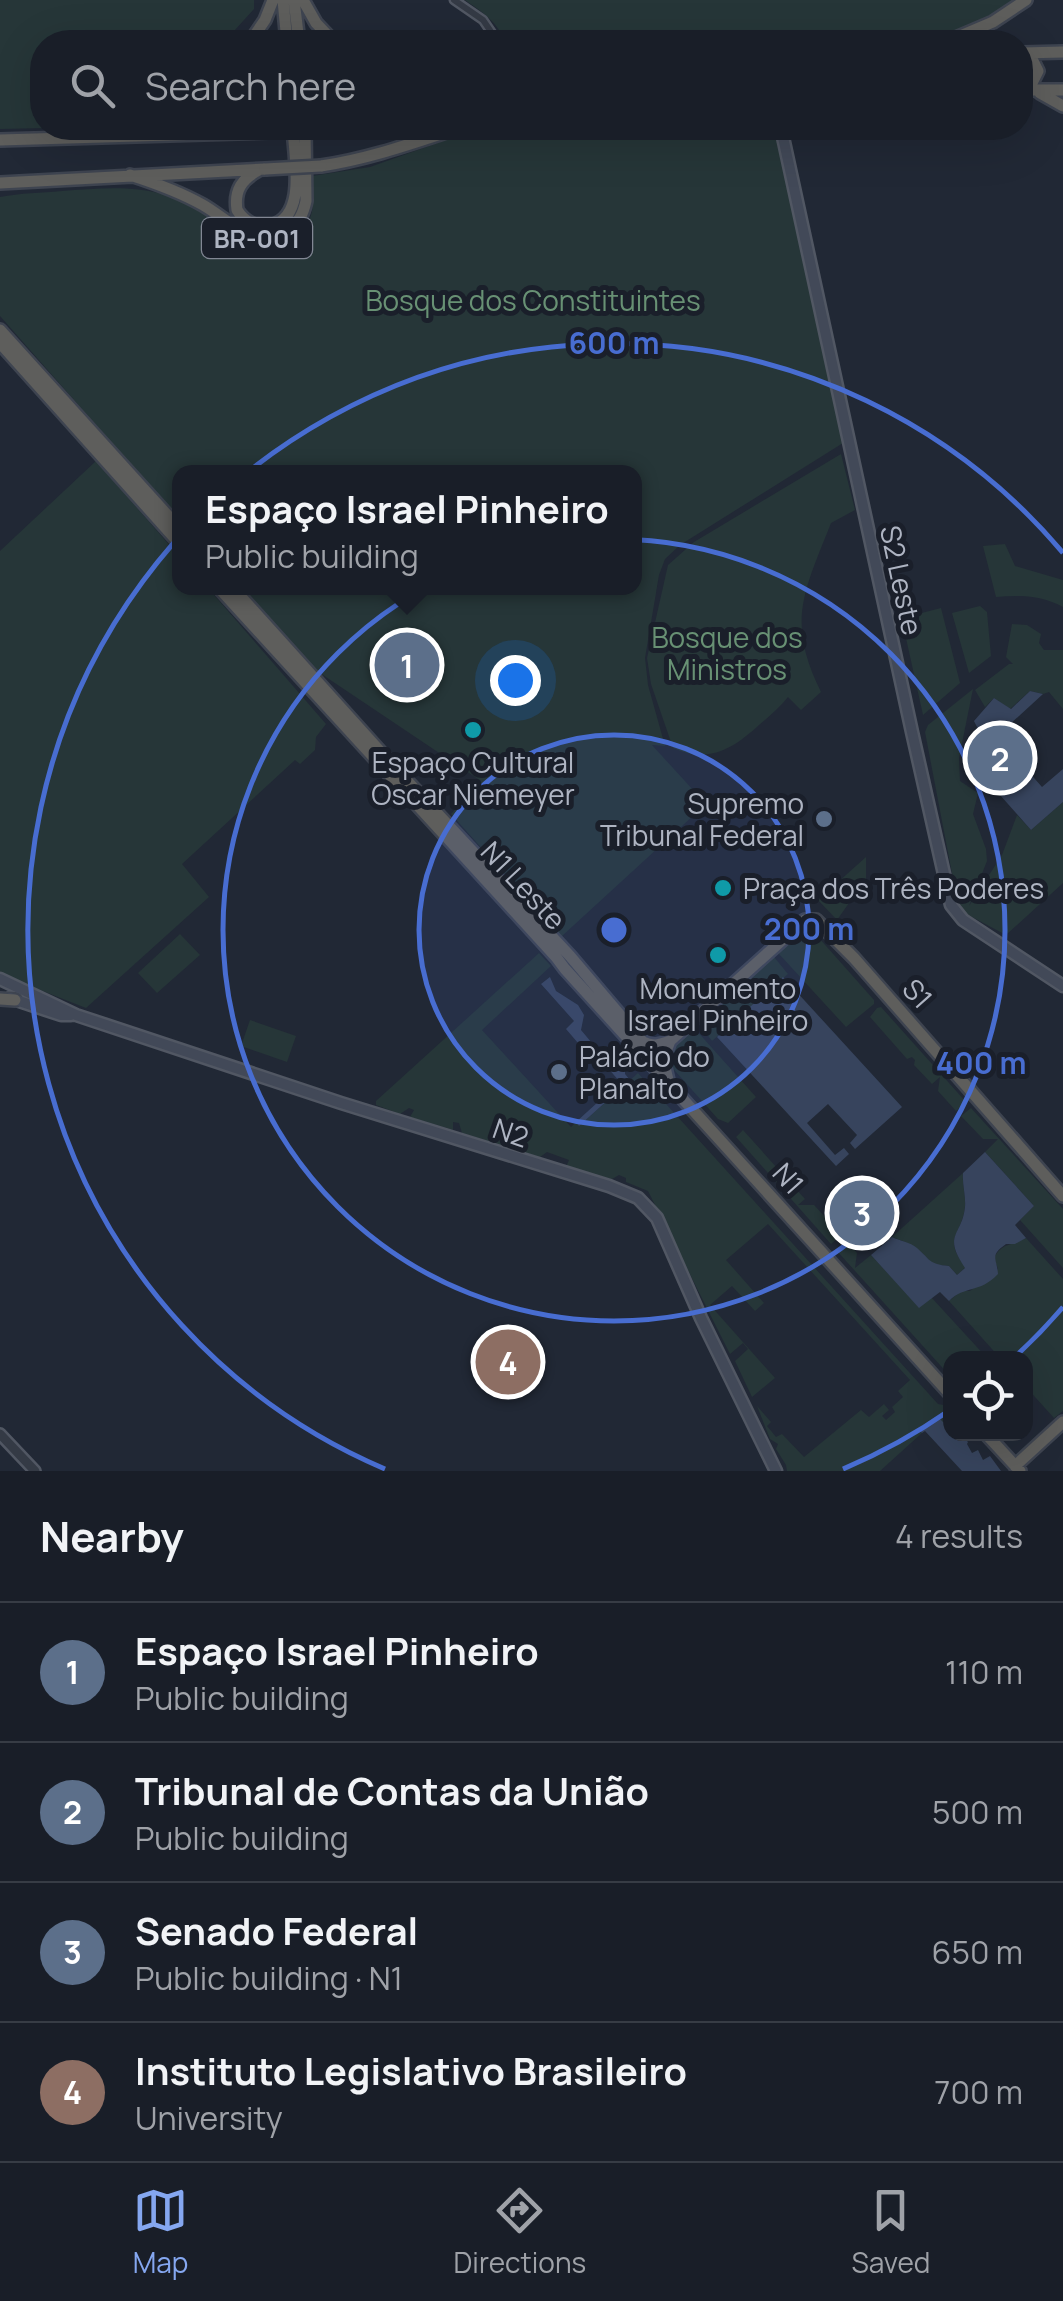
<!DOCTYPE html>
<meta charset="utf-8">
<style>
body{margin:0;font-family:Manrope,sans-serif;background:#262b34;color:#f1f3f6}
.controls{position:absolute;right:30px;bottom:30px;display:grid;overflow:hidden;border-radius:20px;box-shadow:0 10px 40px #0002}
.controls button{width:90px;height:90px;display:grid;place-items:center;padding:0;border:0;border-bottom:2px solid #373c45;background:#191e28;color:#f1f3f6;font:50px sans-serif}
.you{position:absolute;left:515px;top:680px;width:35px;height:35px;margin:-25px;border:8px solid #fff;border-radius:50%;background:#1a73e8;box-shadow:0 0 0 15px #1a73e833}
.badge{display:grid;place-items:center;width:65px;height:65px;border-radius:50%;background:#85a7f0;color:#fff;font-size:32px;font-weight:700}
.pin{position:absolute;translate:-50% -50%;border:5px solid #fff;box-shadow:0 2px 10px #0006}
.popup{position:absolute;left:172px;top:465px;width:470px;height:130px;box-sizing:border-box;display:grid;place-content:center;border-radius:20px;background:#191e28;filter:drop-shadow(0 2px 8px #0005);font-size:32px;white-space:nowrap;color:#9fa2a8}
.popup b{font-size:38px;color:#f1f3f6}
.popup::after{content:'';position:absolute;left:50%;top:100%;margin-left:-20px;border:20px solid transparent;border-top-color:#191e28}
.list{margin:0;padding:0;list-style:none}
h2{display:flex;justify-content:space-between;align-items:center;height:130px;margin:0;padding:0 40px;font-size:42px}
h2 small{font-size:32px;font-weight:400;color:#9fa2a8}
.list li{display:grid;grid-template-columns:65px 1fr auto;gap:30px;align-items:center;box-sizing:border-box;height:140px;padding:0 40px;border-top:2px solid #373c45}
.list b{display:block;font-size:38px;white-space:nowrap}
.list p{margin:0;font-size:32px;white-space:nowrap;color:#9fa2a8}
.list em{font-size:32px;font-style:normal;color:#9fa2a8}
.icon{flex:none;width:55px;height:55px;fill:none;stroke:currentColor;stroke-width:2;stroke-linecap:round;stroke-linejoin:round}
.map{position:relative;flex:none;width:1063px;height:1471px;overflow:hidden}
.search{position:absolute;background:#191e28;box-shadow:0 10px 40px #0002;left:30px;right:30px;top:30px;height:110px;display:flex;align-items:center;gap:25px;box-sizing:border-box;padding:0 35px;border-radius:40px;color:#9fa2a8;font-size:38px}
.sheet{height:690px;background:#191e28}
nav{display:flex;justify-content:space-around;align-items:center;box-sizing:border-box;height:140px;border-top:2px solid #373c45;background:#191e28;font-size:28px;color:#9fa2a8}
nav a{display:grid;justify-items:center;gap:5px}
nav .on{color:#85a7f0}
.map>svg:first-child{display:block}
</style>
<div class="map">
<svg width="1063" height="1471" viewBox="0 0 1063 1471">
<rect width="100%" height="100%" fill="#212835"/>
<path fill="#263638" d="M0,0h254v9l-30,33h-182v86h4l-46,1z
M465,0h553l-56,32 -30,10h-427c-7,-20 -23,-30 -40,-42z
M508,128h266l69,315 -163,102 -15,14 -6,16 -14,83 3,27 17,61 -13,-1 54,59 -145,133 -110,-123 30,-33 -170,-114 -71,-79h394v-116h-454l-1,47 -179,-203v-119c21,-4 41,-4 62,-6 33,-2 67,-6 100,3 19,6 39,15 55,27 11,8 20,17 32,23 24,10 55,-4 62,-29 4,-12 1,-26 1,-39l58,-9 73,-26 26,-7z
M841,454l14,56 -24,13c-27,69 -45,98 -10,169l-20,18 -13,-13c-8,10 -18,19 -29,28 -26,24 -51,39 -86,23l-22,-64 -4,-26 21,-93 26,-23z
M96,461l83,95 1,32h28l118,136 -10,13 -1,13 -15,14 -5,-4 -113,104 27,33 -123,111 -61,-24 -25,-12v-421z
M1005,544l10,22 48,14v27c-22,-12 -43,-12 -67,-10l-13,-51z
M980,606l7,6 4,44 -22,17 -17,-60z
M910,607l4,8 27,-7 19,75 -37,32 -23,-104z
M1012,624l15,1 14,9 -2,9 5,7h19v59l-14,-17 -6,2 -13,-3 -20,18 -16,-11 -9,9 -10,-17 34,-26h4l-7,-7z
M973,689l-14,69 1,23 18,12 -5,21 13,35 1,12 -18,45 33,-51 15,-40 14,15 32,-28v81l-57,52 -47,-25 -34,-178 3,-7z
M866,857v22l-29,41 -19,-20z
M805,928l6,1 63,71v4l-28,23 -67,-73 1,-4z
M180,934l20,21 -43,38 -19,-20z
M539,953l12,13 -69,64 89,97 5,-5 4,3 58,-52 300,331 5,1 7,8v10l-3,-4 -4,3 -12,1 -12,7 3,3 -42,38h-93l-1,-6 -10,-16 2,-5 -8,-5 -13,-33 14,16 -4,4 9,11 6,-3 22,23 57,-47 8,7 15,-13 5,6 -7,6 4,4 9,-8 -3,-5 11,-10 -5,-6 12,-11 -142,-156 -42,36 38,43 -9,8 -23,-25 -22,19 65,73 -23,19 -17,-36 13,-12 -5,-6 -13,11 -82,-163 -22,-9v-4l-7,-3 -7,4 -46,-12 3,-7 -22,-8 -7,5 -78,-24 -3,-10 -6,-1v8l-43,-13 4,-7 -5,-2 -9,6 -24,-9v-4z
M773,958h2l13,16 -76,67 -13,-17z
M881,1007l85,95 -10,9 -18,-20 2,-14 -8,7 -18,-19 1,-5 -3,-3 -5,2 -37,-42 7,-9z
M250,1020l46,16 -9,26 -46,-16z
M696,1030l60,67 -28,26 -10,-4 -51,-57c3,-14 15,-28 29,-32z
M971,1108l92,101v59l-43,-48 14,-14 -49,-54 13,-13h-15l-22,-23z
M743,1130l62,69 -7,6h16l28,30 -11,9 -95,-107z
M963,1173c-1,11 3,23 2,33 -2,28 -24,32 1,61l-9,8 -8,-9 -16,-2 -12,-12 -16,-10 -13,-5z
M1026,1238l37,41v132l-9,7 -28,-31v-29h-26l-51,-57 12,-10h9l28,-22 -4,-11c7,-15 19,-13 32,-20z
M847,1241l10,12 -2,15 16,-13 48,52 12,-10 56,61h-37v18l-113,-125z"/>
<path fill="#37445d" d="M1030,691l13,3 -46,42 45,51 21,-18v33l-32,28 -63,-71 17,-16 -11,-22 20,-23 17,11z
M550,977l6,14 22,14 6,10 -3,15 26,31 18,7v6l5,6 -51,46 -3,-4 44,-40 -13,-15 -5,4 -36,-42 8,-8 -33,-37z
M783,977l119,130 -47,42 -5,-6 7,-8 -29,-31 -21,19 28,32 9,-7 5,6 -13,12 -119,-129z
M985,1152l49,54 -19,19 11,13 -11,6h-9c-17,12 -9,14 -8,30 -19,20 -33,11 -49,27l-9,-9 -21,16 -48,-53 21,-18c8,4 18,5 25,11 14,12 11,16 32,18l8,9 8,-7c-23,-34 -3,-32 0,-61 1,-11 -3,-23 -2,-34z
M938,1417l5,5 4,-3 3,4v11h10l8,8 -1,2 5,9 6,-3 5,10 7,-4 11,15h-39l-37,-40 -3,2 -3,-3 10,-9 2,2z"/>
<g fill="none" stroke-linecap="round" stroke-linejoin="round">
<defs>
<path id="minor" d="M454,0l29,20 15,22"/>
<path id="tertiary" d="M0,1434l35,37"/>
<path id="secondary" d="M781,128l131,604 39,173 12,15 100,66
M0,979l76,36 265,88 268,83 29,12 19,20 44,100 75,153
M10,998l51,17h10"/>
<path id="trunk" d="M283,0l4,42
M294,0l5,42
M303,0l13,23 18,19
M250,42l15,-22 8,-20
M946,42l47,-20 33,-22
M1022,53l41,-1
M1020,54l13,7 5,10 -6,12 -12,3
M1025,90h38
M1040,93l23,13
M0,140l269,-8
M321,166c48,-7 92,-23 138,-38
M259,170c-17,9 -25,20 -22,40 7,11 19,19 33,16 38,-8 24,-70 23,-98
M130,175c25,8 50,17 73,30 25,14 52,47 83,27 12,-8 17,-17 20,-31l-1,-73
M0,183l265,-14
M0,330l180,199
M0,343l180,201
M219,588l337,369 9,12 385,425
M233,588l163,181 174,187 73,86c10,5 16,3 27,-1l129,-116 6,-5h11l38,38 209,238
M0,999l15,1
M668,1080l-5,-21 7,-18
M986,1434l34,37
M1015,1466l48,-44"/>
</defs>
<use href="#minor" stroke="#515763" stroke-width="11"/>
<use href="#tertiary" stroke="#515763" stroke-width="14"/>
<use href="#secondary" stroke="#515763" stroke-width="15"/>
<use href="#trunk" stroke="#3e4450" stroke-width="16"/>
<use href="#minor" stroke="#343a45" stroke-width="6"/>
<use href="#tertiary" stroke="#343a45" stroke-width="9"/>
<use href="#secondary" stroke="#424958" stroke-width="10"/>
<use href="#trunk" stroke="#5e5e5c" stroke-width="11"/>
<defs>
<path id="trunk-bridge" d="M269,132l50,-3
M265,169l56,-3"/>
</defs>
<use href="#trunk-bridge" stroke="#3e4450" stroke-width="16" stroke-linecap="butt"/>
<use href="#trunk-bridge" stroke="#5e5e5c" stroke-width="11"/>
</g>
<circle cx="614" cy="930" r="195" fill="#486dd1" fill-opacity=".12"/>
<g fill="none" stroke="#486dd1" stroke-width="5">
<circle cx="614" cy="930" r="195"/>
<circle cx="614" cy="930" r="391"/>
<path d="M1063 1307A586 586 0 0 1 1017 1355M950 1410A586 586 0 0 1 843 1469M385 1469A586 586 0 1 1 1063 553"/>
</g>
<g fill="#0f9aa8" stroke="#1a1f2a" stroke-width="4">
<circle cx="473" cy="730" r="10"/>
<circle cx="723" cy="888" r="10"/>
<circle cx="718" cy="955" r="10"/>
</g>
<g fill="#5c6f8a" stroke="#1a1f2a" stroke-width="4">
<circle cx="824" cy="819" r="10"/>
<circle cx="559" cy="1072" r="10"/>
</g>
<g text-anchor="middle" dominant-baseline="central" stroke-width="10" stroke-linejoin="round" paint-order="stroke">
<rect fill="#1a1f2a" stroke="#828794" stroke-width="2.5" x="202" y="218" width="110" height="40" rx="8"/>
<g font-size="25" font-weight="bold" fill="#aeb4c2">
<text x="257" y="238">BR-001</text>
</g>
<g font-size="28" fill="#689174" stroke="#1a1f2a">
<text x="533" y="300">Bosque dos Constituintes</text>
<text x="727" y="637">Bosque dos<tspan x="727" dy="32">Ministros</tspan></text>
</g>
<g font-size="28" fill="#aeb4c2" stroke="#1a1f2a">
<text transform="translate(902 580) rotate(78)">S2 Leste</text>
<text transform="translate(524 885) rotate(47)">N1 Leste</text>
<text transform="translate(918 993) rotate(48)">S1</text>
<text transform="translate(511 1132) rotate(19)">N2</text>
<text transform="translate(789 1178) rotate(48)">N1</text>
</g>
<g font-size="28" fill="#aeb4c2" stroke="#1a1f2a">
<text x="473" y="762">Espaço Cultural<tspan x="473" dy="32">Oscar Niemeyer</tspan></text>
<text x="804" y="803" text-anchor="end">Supremo<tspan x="804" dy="32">Tribunal Federal</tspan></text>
<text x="743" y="888" text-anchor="start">Praça dos Três Poderes</text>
<text x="718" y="988">Monumento<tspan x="718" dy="32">Israel Pinheiro</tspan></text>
<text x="579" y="1056" text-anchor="start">Palácio do<tspan x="579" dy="32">Planalto</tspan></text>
</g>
</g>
<circle cx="614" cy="930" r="15" fill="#486dd1" stroke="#1a1f2a" stroke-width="5"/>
<g font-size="30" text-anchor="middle" font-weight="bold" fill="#486dd1" stroke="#1a1f2a" stroke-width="10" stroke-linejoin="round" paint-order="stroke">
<text x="614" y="354">600 m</text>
<text x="809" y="940">200 m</text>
<text x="981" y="1074">400 m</text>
</g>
</svg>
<div class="controls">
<button><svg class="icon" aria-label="locate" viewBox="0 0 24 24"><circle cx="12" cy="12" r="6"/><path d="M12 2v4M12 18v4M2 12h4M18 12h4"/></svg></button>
</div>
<div class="you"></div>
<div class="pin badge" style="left:407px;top:665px;background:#5c6f8a">1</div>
<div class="popup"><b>Espaço Israel Pinheiro</b>Public building</div>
<div class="pin badge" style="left:1000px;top:758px;background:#5c6f8a">2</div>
<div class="pin badge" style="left:862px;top:1213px;background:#5c6f8a">3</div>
<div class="pin badge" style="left:508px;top:1362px;background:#8d6e63">4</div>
<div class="search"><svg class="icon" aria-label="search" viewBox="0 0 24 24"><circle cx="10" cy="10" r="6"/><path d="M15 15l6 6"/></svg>Search here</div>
</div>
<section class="sheet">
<h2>Nearby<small>4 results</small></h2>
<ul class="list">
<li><span class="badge" style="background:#5c6f8a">1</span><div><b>Espaço Israel Pinheiro</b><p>Public building</p></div><em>110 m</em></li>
<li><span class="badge" style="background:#5c6f8a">2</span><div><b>Tribunal de Contas da União</b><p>Public building</p></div><em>500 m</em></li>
<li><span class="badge" style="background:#5c6f8a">3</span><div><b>Senado Federal</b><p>Public building · N1</p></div><em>650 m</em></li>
<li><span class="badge" style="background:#8d6e63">4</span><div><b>Instituto Legislativo Brasileiro</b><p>University</p></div><em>700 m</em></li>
</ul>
</section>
<nav>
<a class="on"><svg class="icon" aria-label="map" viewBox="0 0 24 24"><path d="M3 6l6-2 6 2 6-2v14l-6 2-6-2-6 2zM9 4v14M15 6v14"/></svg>Map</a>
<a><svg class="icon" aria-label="directions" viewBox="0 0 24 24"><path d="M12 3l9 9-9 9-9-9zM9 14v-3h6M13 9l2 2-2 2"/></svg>Directions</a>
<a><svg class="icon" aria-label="saved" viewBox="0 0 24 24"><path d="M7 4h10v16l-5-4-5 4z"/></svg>Saved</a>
</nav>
